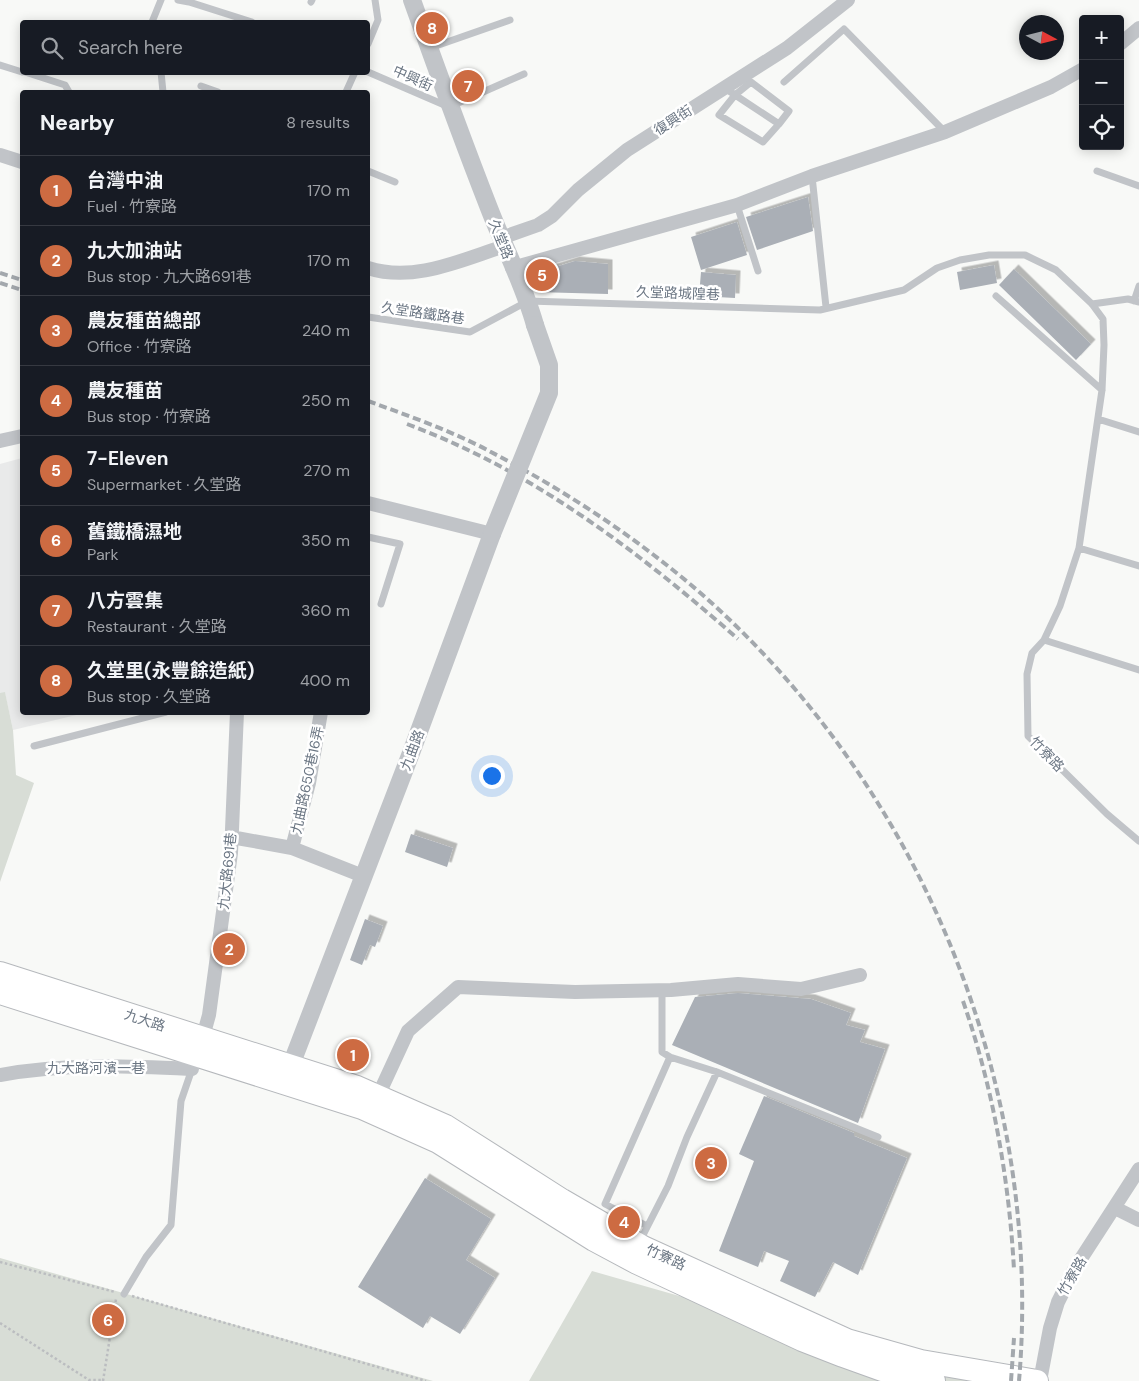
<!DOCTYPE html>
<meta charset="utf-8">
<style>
body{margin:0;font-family:"DM Sans","Noto Sans TC",sans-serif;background:#242831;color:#f1f3f6}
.controls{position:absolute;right:15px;top:15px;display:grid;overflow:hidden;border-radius:5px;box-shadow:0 2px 12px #0003}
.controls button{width:45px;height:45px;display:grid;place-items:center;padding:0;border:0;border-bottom:1px solid #363941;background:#171b24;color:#f1f3f6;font:25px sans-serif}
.compass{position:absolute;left:1019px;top:15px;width:45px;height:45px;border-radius:50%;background:#171b24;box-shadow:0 2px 12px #0003;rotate:97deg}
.you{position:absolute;left:491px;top:775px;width:18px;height:18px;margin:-12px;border:4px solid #fff;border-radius:50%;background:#1a73e8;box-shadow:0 0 0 8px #1a73e833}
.badge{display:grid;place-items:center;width:32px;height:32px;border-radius:50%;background:#cd6b42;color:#fff;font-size:16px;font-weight:700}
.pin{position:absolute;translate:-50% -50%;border:2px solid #fff;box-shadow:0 1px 5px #0006}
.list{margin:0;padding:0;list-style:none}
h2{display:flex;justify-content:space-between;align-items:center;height:65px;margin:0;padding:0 20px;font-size:21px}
h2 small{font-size:16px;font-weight:400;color:#9ea1a6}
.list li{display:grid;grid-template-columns:32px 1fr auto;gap:15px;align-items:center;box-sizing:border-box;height:70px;padding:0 20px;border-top:1px solid #363941}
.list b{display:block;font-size:19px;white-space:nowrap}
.list p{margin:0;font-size:16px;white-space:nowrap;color:#9ea1a6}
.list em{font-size:16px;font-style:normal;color:#9ea1a6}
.icon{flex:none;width:28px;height:28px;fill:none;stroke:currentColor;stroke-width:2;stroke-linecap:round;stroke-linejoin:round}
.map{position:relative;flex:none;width:1139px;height:1381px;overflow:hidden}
.search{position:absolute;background:#171b24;box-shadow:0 2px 12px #0003;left:20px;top:20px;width:350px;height:55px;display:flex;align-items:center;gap:12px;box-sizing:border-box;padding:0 18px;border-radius:5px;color:#9ea1a6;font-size:19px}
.panel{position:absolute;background:#171b24;box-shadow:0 2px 12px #0003;left:20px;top:90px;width:350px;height:625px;border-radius:5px}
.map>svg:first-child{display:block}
</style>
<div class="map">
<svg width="1139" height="1381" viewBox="0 0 1139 1381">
<defs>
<filter id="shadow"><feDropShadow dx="4.5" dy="-4.5" stdDeviation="0" flood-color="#0004"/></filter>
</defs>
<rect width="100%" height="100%" fill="#f8f9f7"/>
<path fill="#e9eaea" d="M22,458v254l63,1 -72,17 -8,-37h-5v-229z"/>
<path fill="#d8ddd6" d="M5,692l8,38 3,45 18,8 -34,99v-189z
M0,1258l433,123h-433z
M592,1271l384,110h-447z"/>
<path fill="#aaafb6" filter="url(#shadow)" d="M808,197l5,34 -56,19 -11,-33z
M737,222l10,33 -46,15 -10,-33z
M575,261l33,3v30l-72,-2 -6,-17z
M994,265l3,18 -37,7 -3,-18z
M1014,269l77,75 -15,16 -77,-75z
M701,272l35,3 -1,23 -36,-2z
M411,834l42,14 -6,19 -42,-15z
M365,919l18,7 -8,21 -5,-2 -8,20 -12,-5z
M738,993l73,6 40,14 -5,12 19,5 -5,12 25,7 -27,74 -186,-78 23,-48z
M764,1096l90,37v3l53,22 -49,117 -25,-13 -18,35 -35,-16 9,-20 -25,-10 -6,16 -39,-16 35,-90 -15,-7z
M425,1178l66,41 -25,41 29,18 -35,56 -30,-18 -7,12 -65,-41z"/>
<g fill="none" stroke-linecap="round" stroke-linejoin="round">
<defs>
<path id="primary" d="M0,973l357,114 89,39 116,74 81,47 204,93 74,21 116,20
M0,993l362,115 76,34 156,98 43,23 165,77 41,16 39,14 52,11"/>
</defs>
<use href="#primary" stroke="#b5b8bc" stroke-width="24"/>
<path stroke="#bbbdc0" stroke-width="2.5" stroke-dasharray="2.5 2.5" stroke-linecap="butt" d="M0,1262l115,30
M132,1296l294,85
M0,1323l89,57h14
M103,1381l13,-82"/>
<path stroke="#c1c4c8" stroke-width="7" d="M178,0l11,2 63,20
M311,2l1,-2
M152,22l9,-22
M368,44l10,-24 -3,-20
M430,48l80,-28
M0,65l22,7
M25,72l40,13 4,7
M161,72l2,20
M368,72l81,35 75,-33
M784,82l60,-53 101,103
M201,86l17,6
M723,87l56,37 10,-13 -38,-29 -16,13 -16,20 44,27 16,-18
M346,92l9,-20
M368,171l27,11
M1097,171l42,15
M812,176l14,131
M737,205l21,66
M996,296l106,94
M1134,301l5,-15
M1092,304l36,-5 11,3
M368,317l102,15 58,-31 292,9 84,-20 33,-22 23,-8 29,-5h36l31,15 36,34 11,15 1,26 -2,45 -23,158 -19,58 -16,34 -12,13 -5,21 1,62 79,78 32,27
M1098,419l41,13
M368,537l32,7 -19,60
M1079,548l60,18
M1044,640l95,30
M34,746l132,-34
M662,990v62l8,5
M647,1226l-42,-22 65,-147 47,15 161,65
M640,1241l28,-55 19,-49 30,-65
M124,1294l22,-37 25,-32 10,-124 11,-32"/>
<path stroke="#c1c4c8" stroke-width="14" d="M1120,44l19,-16
M0,155l22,7
M501,238l37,-13 14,-9 26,-26 49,-40 160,-102 61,-48
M368,268c46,15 93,-8 137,-22
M512,268l225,-63 75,-29 133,-44 106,-45 32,-18
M0,441l22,-5
M368,503l124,31
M231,837l61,11 71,28
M292,848l17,-65 12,-71
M201,1044l8,-29 22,-162 6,-141
M0,1075c64,-12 127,-9 192,-6
M378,1096l30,-65 50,-44 117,5 96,-2 67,-6 63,5 59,-14
M1115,1208l24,12
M1040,1381l10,-53 8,-26 17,-34 64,-99"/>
<path stroke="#c1c4c8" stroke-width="18" d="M412,0c25,70 50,139 77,208 15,39 35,77 46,117
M286,1078l125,-325 81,-219"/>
<use href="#primary" stroke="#fff" stroke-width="22"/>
<path stroke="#a3a8ad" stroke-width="4" stroke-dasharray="8 4" stroke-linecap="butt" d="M0,273l22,7
M0,283l22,7
M368,401c41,15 84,30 123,51 73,38 143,84 206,138 224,194 347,496 322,791
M407,424c126,47 231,127 331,215
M963,1001c30,87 46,177 51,269
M1011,1381l3,-43"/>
<path stroke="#c1c4c8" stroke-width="18" d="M492,534l57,-141v-28l-14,-40"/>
</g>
<g text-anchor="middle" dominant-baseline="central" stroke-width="5" stroke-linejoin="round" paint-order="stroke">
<g font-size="14" fill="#6c7784" stroke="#fff">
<text transform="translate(413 78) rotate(24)">中興街</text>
<text transform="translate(673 120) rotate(-33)">復興街</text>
<text transform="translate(501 239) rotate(68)">久堂路</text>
<text transform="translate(678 293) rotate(2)">久堂路城隍巷</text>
<text transform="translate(423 313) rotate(8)">久堂路鐵路巷</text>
<text transform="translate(412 750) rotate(-69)">九曲路</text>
<text transform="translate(1047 754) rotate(46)">竹寮路</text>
<text transform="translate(307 780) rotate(-78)">九曲路650巷16弄</text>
<text transform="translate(227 871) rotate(-84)">九大路691巷</text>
<text transform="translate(145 1020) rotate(18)">九大路</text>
<text x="96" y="1068">九大路河濱一巷</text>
<text transform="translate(666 1257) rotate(25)">竹寮路</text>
<text transform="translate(1072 1276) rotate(-60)">竹寮路</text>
</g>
</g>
</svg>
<div class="controls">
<button>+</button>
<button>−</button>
<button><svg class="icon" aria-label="locate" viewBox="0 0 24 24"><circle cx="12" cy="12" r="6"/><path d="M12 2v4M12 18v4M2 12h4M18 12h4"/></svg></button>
</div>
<svg class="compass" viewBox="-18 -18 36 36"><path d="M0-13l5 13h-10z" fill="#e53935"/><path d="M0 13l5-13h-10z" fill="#9ea1a6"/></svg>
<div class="you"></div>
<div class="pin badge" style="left:353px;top:1055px">1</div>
<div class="pin badge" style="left:229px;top:949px">2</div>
<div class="pin badge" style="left:711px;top:1163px">3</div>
<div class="pin badge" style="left:624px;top:1222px">4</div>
<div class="pin badge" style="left:542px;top:275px">5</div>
<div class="pin badge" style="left:108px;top:1320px">6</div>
<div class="pin badge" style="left:468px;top:86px">7</div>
<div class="pin badge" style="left:432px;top:28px">8</div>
<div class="search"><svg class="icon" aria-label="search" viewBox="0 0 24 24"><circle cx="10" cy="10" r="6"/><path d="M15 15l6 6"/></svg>Search here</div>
<section class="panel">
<h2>Nearby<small>8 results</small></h2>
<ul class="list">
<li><span class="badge">1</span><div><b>台灣中油</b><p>Fuel · 竹寮路</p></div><em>170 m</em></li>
<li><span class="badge">2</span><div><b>九大加油站</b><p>Bus stop · 九大路691巷</p></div><em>170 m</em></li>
<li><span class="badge">3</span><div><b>農友種苗總部</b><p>Office · 竹寮路</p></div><em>240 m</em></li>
<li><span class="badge">4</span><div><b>農友種苗</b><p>Bus stop · 竹寮路</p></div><em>250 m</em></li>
<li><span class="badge">5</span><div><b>7-Eleven</b><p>Supermarket · 久堂路</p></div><em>270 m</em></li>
<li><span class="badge">6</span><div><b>舊鐵橋濕地</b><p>Park</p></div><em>350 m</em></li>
<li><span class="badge">7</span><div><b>八方雲集</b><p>Restaurant · 久堂路</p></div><em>360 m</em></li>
<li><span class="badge">8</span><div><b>久堂里(永豐餘造紙)</b><p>Bus stop · 久堂路</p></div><em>400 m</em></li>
</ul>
</section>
</div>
